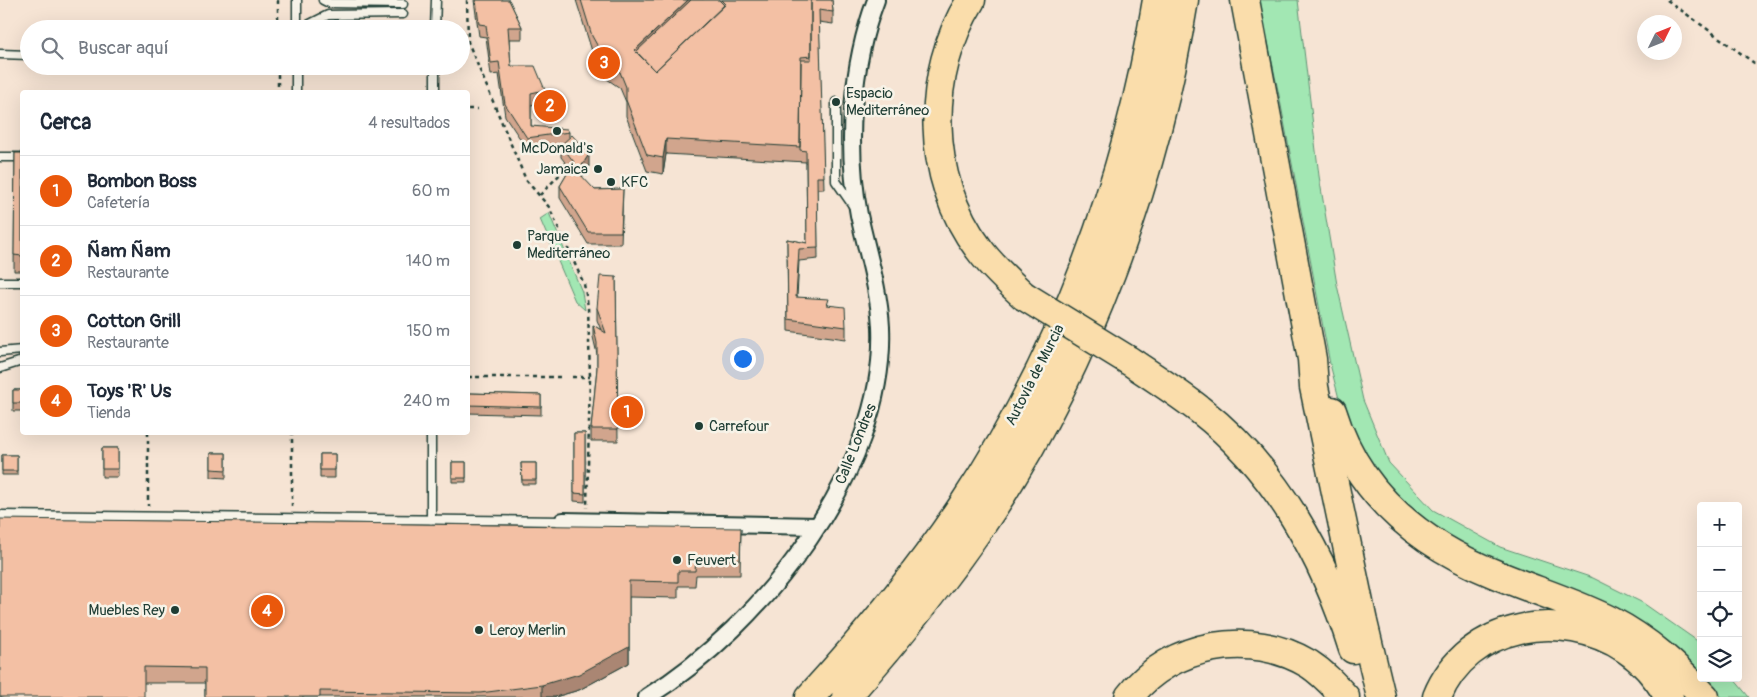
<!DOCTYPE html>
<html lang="es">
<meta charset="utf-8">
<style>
body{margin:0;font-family:Pangolin,sans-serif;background:#f6f6f7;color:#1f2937}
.controls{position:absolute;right:15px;bottom:15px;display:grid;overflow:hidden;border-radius:5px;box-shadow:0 5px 20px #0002}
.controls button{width:45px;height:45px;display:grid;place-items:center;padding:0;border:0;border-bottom:1px solid #e0e1e3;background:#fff;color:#1f2937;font:25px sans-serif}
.compass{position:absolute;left:1637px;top:15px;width:45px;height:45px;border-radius:50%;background:#fff;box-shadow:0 5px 20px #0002;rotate:47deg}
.you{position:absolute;left:742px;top:358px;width:18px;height:18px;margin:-12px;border:4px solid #fff;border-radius:50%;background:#1a73e8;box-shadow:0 0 0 8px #1a73e833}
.badge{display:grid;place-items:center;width:32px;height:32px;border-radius:50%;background:#ea580c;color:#fff;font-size:16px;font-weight:700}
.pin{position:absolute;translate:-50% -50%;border:2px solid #fff;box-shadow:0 1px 5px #0006}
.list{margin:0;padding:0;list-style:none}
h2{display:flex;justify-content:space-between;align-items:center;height:65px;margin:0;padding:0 20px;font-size:21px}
h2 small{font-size:16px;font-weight:400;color:#747a83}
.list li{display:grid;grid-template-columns:32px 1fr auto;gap:15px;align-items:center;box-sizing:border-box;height:70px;padding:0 20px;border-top:1px solid #e0e1e3}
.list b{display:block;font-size:19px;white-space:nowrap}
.list p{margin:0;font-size:16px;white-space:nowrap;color:#747a83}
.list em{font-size:16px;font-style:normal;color:#747a83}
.icon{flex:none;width:28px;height:28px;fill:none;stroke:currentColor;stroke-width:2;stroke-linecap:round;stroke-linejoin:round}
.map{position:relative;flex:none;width:1757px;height:697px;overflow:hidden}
.search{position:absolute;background:#fff;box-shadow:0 5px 20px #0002;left:20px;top:20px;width:450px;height:55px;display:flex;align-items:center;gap:12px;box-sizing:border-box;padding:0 18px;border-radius:28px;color:#747a83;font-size:19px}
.panel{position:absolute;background:#fff;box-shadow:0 5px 20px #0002;left:20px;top:90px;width:450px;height:345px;border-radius:5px}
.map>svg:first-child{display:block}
</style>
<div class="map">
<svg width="1757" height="697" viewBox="0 0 1757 697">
<rect width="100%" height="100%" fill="#f6e4d4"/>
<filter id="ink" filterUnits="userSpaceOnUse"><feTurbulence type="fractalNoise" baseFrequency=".02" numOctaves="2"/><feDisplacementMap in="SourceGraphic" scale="10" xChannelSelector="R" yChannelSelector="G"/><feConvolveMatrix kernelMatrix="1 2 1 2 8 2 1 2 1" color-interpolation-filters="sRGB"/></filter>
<g filter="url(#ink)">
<path fill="#a2e7b3" stroke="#609274" d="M1259,0h39l21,176 18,109 26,115 26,63 44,47 67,37 93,31 50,25 53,37 5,5v32l-274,-149 -63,-66 -20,-44 -14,-54 -50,-264z
M549,213l33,79 3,18 -10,-9 -35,-82z
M1702,678h31l16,19h-31z"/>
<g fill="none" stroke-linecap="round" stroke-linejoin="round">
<defs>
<path id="lane" d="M323,0l6,3 74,1
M297,29v-29
M300,29l28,-14 75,-1
M435,29l1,-29
M0,54l29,1
M435,66v26
M296,92v-26
M836,102v79l18,26
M0,157h22
M0,282h22
M0,352l22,-2
M0,368l22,-7
M0,515l563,6
M431,520v-88"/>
<path id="street" d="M563,521l254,5
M647,697c115,-71 240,-228 234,-370 -2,-38 -14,-75 -22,-112 -13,-69 -8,-149 17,-215"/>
<path id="highway" d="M971,0c-46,74 -46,178 8,249 13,18 29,32 45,47
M1245,0l67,359 2,28 49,235 18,75
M1128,360c24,16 49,32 72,50 76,59 125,148 153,239
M1332,411c25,82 86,132 163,163 38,16 79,28 116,47 37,19 66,46 94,76
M810,697c54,-59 106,-122 151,-189 101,-151 167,-329 196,-508
M846,697c49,-55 95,-113 137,-174 103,-152 172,-342 201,-523
M1129,697c41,-54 122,-68 180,-33 14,9 25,21 36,33
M1437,697c30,-75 126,-90 189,-48 18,12 32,29 43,48"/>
</defs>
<use href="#lane" stroke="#1f3d34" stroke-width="11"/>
<use href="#street" stroke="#1f3d34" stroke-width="20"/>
<use href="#highway" stroke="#1f3d34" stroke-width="31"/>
<path stroke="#1f3d34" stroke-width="2.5" stroke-dasharray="4 4" stroke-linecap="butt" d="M278,0v29
M467,0l1,42 58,138 23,27 35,77 4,22 2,71 -3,131
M1667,0l90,65
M278,66v20
M468,109h10
M540,195l28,-29
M468,377h93
M572,377h18
M148,432v74
M292,507v-75"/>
<use href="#lane" stroke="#f7f3e8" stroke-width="8"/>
<use href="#street" stroke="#f7f3e8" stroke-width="16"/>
<use href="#highway" stroke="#faddab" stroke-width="28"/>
<defs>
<path id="highway-bridge" d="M1024,296l104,64"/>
</defs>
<use href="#highway-bridge" stroke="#1f3d34" stroke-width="31" stroke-linecap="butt"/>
<use href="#highway-bridge" stroke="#faddab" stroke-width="28"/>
</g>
<path fill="#d1a58d" stroke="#1f3d34" d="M474,0h35l13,27v12h-13l2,27 34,24v12l-14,3v21l38,6v5l20,29 -7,11 13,13 28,-1 -2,55h-33l-28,-46v-12l10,-17 -9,-12v-12l-34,4 -22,-33 -6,-42 -8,1 -5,-38 -7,-1z
M576,0h256l1,12v12l-14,-2 5,167h-7l1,70 -19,2 -2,36 32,8 17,22v12l-58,-8 -1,-92 20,4 -1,-81 -140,-8 -3,20 -16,-3 -21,-55v-14l-6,-14 -13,-9 -15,-28z
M15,153h7v118h-8z
M616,277l2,164h-27v-12l6,-61v-14l-4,-17v-12l8,5 -4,-10v-12z
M13,390h9v21h-9z
M468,393l73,2v20l-73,-2z
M574,433h11v69l-11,-1z
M102,448h16v29h-16z
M211,453h15v25l-15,-1z
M320,454h15v24h-15z
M2,455h15v20h-15z
M452,462h14v20h-14z
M521,463h15v21h-14z
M741,528l-1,47h-44l-1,11h-17v12l-49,-1v66l-50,27 -24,7h-350v-14h-61l-144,14z"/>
<path fill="#aa8673" stroke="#1f3d34" d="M688,0h16l-69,54v-4z
M666,139v15l-3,20v-16z
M589,154v12l-11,18v-12z
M629,647v16l-50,27 -24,7h-13v-12z"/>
<path fill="#f3c0a4" stroke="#1f3d34" d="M476,0h33l13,27h-14l3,39h24l10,24 -14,3v33l36,3 2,3 -42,6 -22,-34 -6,-42 -8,1 -5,-38 -7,-1z
M581,0h107l-53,50 20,21 71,-67 -4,-4h89v56l-10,1 -1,90 -134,-8 -3,19 -16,-3 -21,-55v-13l-6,-15 -13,-9 -15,-27z
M691,0h28l5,5 -69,66 -19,-19z
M811,0h21l1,12 -14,-2 5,167h-7l1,71 -19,1 -3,48 33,2 -2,6 18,2 1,20 -58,-8 -1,-80 20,4 -1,-92 -6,-1 1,-90h10z
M572,135l17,19 -11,18 17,18 28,-1 -2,43h-33l-28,-46 14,-24 -13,-17z
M15,153h7v103l-8,-1z
M600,276l16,1 2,152h-27l6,-61v-25l-4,-18 13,8 -9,-25z
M13,390h9v13h-9z
M468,393l73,2v12l-73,-2z
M574,433h11v61l-11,-1z
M102,448h16v21h-16z
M211,453h15v17l-15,-1z
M320,454h15v16h-15z
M2,455h15v16h-15z
M452,462h14v16h-14z
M521,463h15v17h-14z
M0,519l741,9 -1,32 -44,-1 -1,12h-17v11l-49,-1v66l-50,27 -37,11 -62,8 -160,-2v6h-115v-29l-61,-1v30h-144z"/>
</g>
<g fill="#1f3d34" stroke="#f7f3e8" stroke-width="2">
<circle cx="836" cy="102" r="5"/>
<circle cx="557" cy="131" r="5"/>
<circle cx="598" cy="169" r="5"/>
<circle cx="611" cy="182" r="5"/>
<circle cx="517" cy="245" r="5"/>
<circle cx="699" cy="426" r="5"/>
<circle cx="677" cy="560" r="5"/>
<circle cx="175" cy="610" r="5"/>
<circle cx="479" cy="630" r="5"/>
</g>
<g text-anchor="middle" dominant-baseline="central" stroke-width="5" stroke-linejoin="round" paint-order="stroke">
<g font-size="15" fill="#1f3d34" stroke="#f7f3e8" text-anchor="start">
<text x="846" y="93">Espacio<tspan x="846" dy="17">Mediterráneo</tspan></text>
<text x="557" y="148" text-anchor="middle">McDonald's</text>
<text x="588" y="169" text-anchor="end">Jamaica</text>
<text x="621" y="182">KFC</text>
<text x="527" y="236">Parque<tspan x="527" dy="17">Mediterráneo</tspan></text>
<text x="709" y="426">Carrefour</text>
<text x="687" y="560">Feuvert</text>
<text x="165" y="610" text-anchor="end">Muebles Rey</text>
<text x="489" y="630">Leroy Merlin</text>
</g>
<g font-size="15" fill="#1f3d34" stroke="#f7f3e8">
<text transform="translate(1035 375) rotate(-63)">Autovía de Murcia</text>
<text transform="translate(856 444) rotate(-68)">Calle Londres</text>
</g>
</g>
</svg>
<div class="controls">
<button>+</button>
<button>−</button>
<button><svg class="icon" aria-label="locate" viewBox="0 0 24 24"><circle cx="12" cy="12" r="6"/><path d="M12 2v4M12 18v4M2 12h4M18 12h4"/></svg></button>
<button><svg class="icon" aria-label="layers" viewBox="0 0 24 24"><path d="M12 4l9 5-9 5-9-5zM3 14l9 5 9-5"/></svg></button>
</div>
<svg class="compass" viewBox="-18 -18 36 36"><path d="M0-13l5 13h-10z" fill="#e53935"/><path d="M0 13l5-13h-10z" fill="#747a83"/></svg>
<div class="you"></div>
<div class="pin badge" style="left:627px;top:412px">1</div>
<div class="pin badge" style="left:550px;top:106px">2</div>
<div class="pin badge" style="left:604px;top:63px">3</div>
<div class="pin badge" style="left:267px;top:611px">4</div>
<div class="search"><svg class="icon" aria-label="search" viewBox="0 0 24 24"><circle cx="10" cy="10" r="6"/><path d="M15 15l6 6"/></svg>Buscar aquí</div>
<section class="panel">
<h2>Cerca<small>4 resultados</small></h2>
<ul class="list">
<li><span class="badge">1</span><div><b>Bombon Boss</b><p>Cafetería</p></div><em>60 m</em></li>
<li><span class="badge">2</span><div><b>Ñam Ñam</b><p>Restaurante</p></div><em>140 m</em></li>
<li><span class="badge">3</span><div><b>Cotton Grill</b><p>Restaurante</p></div><em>150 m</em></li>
<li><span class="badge">4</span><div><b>Toys 'R' Us</b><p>Tienda</p></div><em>240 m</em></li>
</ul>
</section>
</div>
